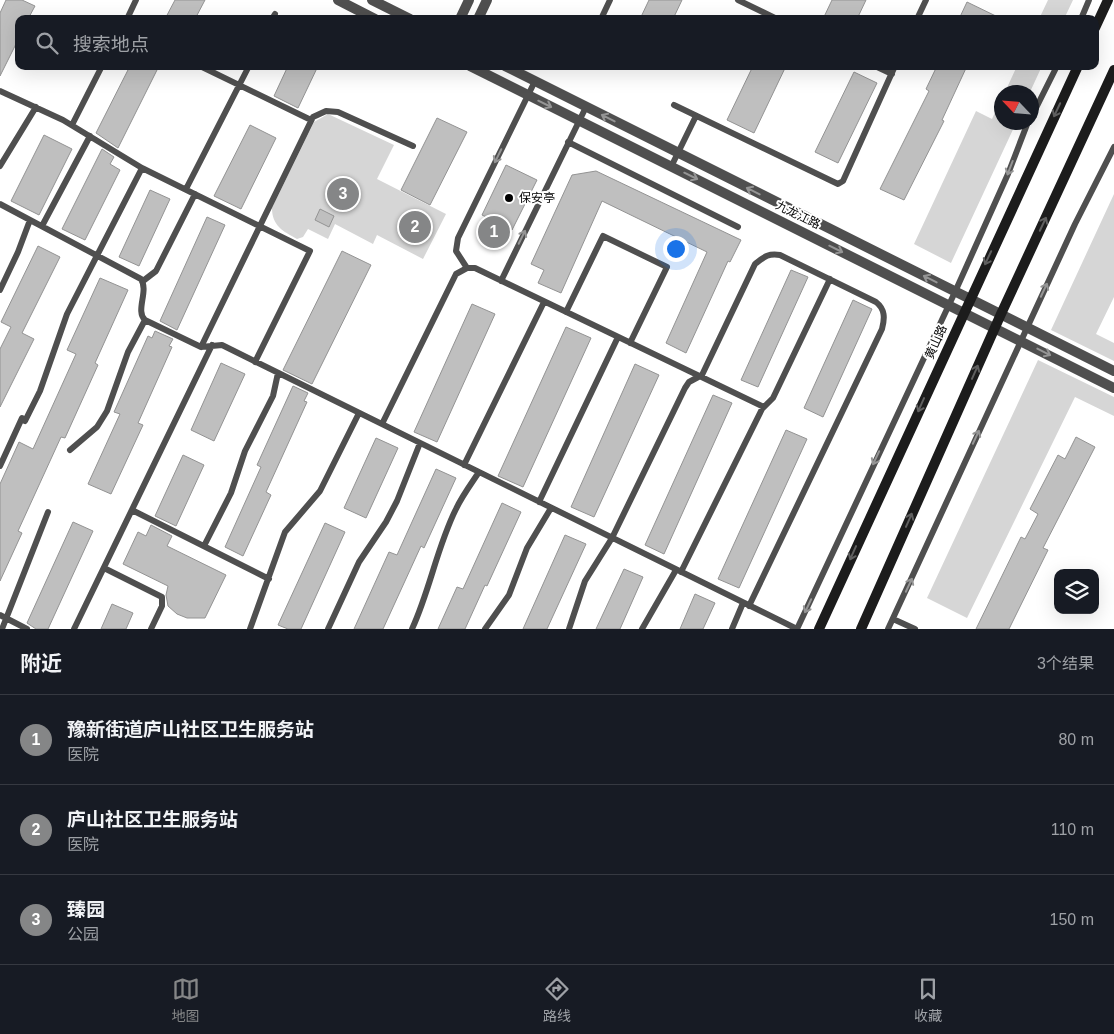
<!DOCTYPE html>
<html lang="zh">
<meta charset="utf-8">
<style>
body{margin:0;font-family:Arial,"Noto Sans SC",sans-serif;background:#242831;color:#f1f3f6}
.controls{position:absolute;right:15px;bottom:15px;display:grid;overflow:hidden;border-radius:10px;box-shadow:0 5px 20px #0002}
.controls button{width:45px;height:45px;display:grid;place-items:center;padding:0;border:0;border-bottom:1px solid #363941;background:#171b24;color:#f1f3f6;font:25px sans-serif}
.compass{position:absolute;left:994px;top:85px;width:45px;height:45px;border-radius:50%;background:#171b24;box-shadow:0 5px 20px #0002;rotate:296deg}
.you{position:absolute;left:675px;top:248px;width:18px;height:18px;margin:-12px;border:4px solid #fff;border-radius:50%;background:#1a73e8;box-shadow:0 0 0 8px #1a73e833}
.badge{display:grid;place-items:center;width:32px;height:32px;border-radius:50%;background:#858687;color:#fff;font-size:16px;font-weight:700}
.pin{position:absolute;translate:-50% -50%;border:2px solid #fff;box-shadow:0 1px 5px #0006}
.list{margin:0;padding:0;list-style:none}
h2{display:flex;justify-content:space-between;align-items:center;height:65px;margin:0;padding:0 20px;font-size:21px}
h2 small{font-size:16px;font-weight:400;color:#9ea1a6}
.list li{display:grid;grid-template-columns:32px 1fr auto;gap:15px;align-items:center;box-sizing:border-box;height:90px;padding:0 20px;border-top:1px solid #363941}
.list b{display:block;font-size:19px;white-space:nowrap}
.list p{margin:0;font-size:16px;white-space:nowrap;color:#9ea1a6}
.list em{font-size:16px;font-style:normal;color:#9ea1a6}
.icon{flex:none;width:28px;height:28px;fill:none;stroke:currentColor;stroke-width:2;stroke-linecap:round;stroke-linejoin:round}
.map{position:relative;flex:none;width:1114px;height:629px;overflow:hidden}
.search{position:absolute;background:#171b24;box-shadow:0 5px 20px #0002;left:15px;right:15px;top:15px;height:55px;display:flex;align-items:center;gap:12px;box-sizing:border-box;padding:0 18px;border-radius:10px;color:#9ea1a6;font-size:19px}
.sheet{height:335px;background:#171b24}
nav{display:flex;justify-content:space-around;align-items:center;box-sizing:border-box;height:70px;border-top:1px solid #363941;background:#171b24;font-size:14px;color:#9ea1a6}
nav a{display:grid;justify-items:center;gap:2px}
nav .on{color:#858687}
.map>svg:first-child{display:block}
</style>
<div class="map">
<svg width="1114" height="629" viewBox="0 0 1114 629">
<rect width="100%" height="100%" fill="#fff"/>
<path fill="#d6d6d6" d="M1048,0h25l-9,19h-25z
M1017,66h25l-12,26h-25z
M1001,99l1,23 14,1 -65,140 -37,-19 62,-133 16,8z
M328,114l66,31 -17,34 69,35 -23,45 -46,-24 -4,9 -38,-20 -7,15 -20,-10 -5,8 -6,2c-14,-8 -25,-13 -25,-31l42,-86z
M1114,194v103l-18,37 18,9v18l-63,-31z
M1038,360l76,37v19l-39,-19 -108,221 -40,-20z"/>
<path fill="#bfbfbf" stroke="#939393" d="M6,0h16l13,6 -7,13h-9v19l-19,38v-63z
M175,0h30l-10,19h-30z
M649,0h33l-9,19h-33z
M832,0h34l-9,19h-34z
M967,2l35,17h-43z
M130,66h29l-41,82 -22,-15z
M288,66h30l-20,42 -24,-12z
M753,66h33l-32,67 -27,-13z
M937,66h30l-25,54 2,1 -40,79 -24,-11 49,-98 -3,-2z
M854,72l23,11 -39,80 -23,-11z
M437,118l30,14 -37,73 -29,-15z
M250,125l26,13 -35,71 -27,-13z
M44,135l28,14 -33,66 -28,-14z
M102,149l12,8 -4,7 10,6 -35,70 -23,-11z
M506,165l31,15 -25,50 -30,-15z
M596,171l145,69 -11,22 -2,-1 -42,92 -20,-10 41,-91 -105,-51 -41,92 -23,-10 6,-13 -13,-6 41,-89z
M150,190l20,9 -31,67 -20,-9z
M320,209l14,7 -5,11 -14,-7z
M207,217l18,8 -48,105 -17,-9z
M38,246l22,11 -38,76 12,6 -34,68v-58l11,-22 -10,-5z
M342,251l29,14 -59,119 -29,-14z
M791,270l17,7 -50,110 -17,-7z
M100,278l28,12 -33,73 3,2 -33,73 -4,-1 -43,94 4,2 -22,48v-97l19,-42 14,7 43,-95 -9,-4z
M853,300l19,9 -49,108 -19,-9z
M472,304l23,10 -58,128 -23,-10z
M566,327l25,11 -68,149 -25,-11z
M155,331l18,8 -4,7 3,1 -34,76 5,2 -32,69 -23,-10 32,-70 -6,-2 34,-76 4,2z
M221,363l24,11 -31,67 -23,-11z
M635,364l24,11 -65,142 -23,-10z
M293,386l15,7 -4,8 3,1 -41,90 5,3 -28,61 -18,-9 36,-80 -4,-2z
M713,395l19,8 -68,151 -19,-9z
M786,430l21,9 -68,149 -21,-9z
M1076,437l19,10 -52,101 5,2 -39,79h-33l45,-92 4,2 13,-25 -8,-5 28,-54 7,4z
M376,438l22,10 -32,70 -22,-10z
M183,455l21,10 -28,61 -21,-10z
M436,469l20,9 -32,70 -3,-2 -38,83h-29l35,-77 8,3z
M502,503l19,9 -34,74 -2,-1 -20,44h-27l19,-42 6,2z
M73,522l20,9 -45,98h-12l-9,-6z
M325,523l20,9 -44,97h-13l-10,-4z
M151,525l21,11 -5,10 59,29 -21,43h-18l-10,-4 -9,-8 -2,-11 2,-9 -45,-22 15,-32 8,4z
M565,535l21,9 -39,85h-24z
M624,569l19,8 -23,52h-24z
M695,594l20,9 -12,26h-23z
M112,604l21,9 -7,16h-25z"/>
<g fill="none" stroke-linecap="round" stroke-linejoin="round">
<path stroke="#4f4f4f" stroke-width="6" d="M738,0l39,19
M127,19l9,-19
M272,19l3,-5
M601,19l9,-19
M917,19l9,-19
M1081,19l8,-19
M200,66l111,54
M875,66l17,8
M0,91l63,29 79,48 168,83 -55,111
M674,105l164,79 5,-3 52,-115
M1032,116l25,-50
M72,125l30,-59
M568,142l170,85
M0,166l36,-59
M671,167l25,-51
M186,189l63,-123
M0,204l141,75c8,12 -6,32 4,41l56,27 21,-2 575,284 158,-337 53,-118 20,-52
M42,226l48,-90
M467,268l-11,-17 2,-13 77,-157
M143,281l13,-10 39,-77
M501,281l85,-174
M0,290l18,-38 12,-32
M566,312l37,-76 64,31 -37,76
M201,347l112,-230 13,-6 12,1 75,34
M25,421l15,-30 27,-77 75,-146
M382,424l74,-150 11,-6h8l289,139
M70,450l27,-23 10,-16 21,-59 17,-32
M464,465l80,-163
M0,466l22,-48
M539,502l79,-165
M132,510l137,69
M204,546l27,-53 14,-42 28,-55 5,-23
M104,568l58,29v9l-11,23
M681,572l81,-163 11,-11 57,-119
M0,615l27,14
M893,619l22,10
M2,629l46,-117
M74,629l138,-284
M250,629l35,-97 35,-41 39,-78
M328,629l31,-67 27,-40 11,-21 23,-58
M412,629c18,-39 25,-82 44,-120 6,-13 15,-25 23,-37
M485,629l24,-34 18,-47 24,-40
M569,629l16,-48 27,-43 73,-150 4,-6 13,-7 53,-111c9,-7 13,-11 25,-9l96,47c9,7 9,16 6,27l-133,277
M642,629l34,-59
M732,629l11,-26
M888,629l187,-405 39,-77"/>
<path stroke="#4f4f4f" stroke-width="10" d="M460,19l9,-19
M478,19l9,-19"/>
<path stroke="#4f4f4f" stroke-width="10" d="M338,0l37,19
M372,0l38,19
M470,66l644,322
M505,66l609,305"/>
<path stroke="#1c1c1c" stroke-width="10" d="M1095,28l13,-28
M819,629l259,-563
M861,629l140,-315 113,-244"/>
</g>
<defs><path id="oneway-shaft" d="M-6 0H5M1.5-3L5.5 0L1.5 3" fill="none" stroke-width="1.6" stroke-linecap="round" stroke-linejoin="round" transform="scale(1.25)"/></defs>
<g stroke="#959595">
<use href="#oneway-shaft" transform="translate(545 104) rotate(26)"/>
<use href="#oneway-shaft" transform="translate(608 118) rotate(-153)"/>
<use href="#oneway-shaft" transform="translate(498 156) rotate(116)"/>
<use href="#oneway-shaft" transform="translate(1010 168) rotate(111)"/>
<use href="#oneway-shaft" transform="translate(691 176) rotate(26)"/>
<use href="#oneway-shaft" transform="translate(753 191) rotate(-153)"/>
<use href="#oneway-shaft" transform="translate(522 237) rotate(-64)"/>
<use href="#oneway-shaft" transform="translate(836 249) rotate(26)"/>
<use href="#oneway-shaft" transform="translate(930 279) rotate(-153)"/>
<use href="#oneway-shaft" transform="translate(1044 290) rotate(-65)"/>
<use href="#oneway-shaft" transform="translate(1044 352) rotate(27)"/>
<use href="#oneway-shaft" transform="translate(976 437) rotate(-65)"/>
<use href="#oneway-shaft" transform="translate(876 458) rotate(115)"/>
<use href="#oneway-shaft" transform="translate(909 585) rotate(-65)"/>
<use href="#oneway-shaft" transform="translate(808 606) rotate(115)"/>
</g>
<g stroke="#606060">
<use href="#oneway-shaft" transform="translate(1057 110) rotate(115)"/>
<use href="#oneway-shaft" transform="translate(1043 224) rotate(-65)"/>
<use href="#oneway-shaft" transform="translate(988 258) rotate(115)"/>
<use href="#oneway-shaft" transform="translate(975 372) rotate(-66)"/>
<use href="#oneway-shaft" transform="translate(921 405) rotate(114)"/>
<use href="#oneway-shaft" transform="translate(909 520) rotate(-66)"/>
<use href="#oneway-shaft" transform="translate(853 553) rotate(114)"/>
</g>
<circle fill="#000" stroke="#fff" stroke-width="2" cx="509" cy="198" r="5"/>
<g text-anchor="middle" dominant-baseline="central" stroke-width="4" stroke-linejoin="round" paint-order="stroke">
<g font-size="12" fill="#000" stroke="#fff" text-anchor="start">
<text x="519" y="198">保安亭</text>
</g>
<g font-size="12" fill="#000" stroke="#fff">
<text transform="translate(798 215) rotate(26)">九龙江路</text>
<text transform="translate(936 342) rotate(-66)">黄山路</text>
</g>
</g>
</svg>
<div class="controls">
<button><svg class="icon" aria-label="layers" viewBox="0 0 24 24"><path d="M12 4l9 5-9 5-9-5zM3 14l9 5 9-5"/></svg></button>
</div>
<svg class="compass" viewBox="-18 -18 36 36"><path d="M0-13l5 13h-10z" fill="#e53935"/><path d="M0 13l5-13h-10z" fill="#9ea1a6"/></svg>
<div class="you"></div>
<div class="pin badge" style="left:494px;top:232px">1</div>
<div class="pin badge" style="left:415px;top:227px">2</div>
<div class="pin badge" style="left:343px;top:194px">3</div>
<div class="search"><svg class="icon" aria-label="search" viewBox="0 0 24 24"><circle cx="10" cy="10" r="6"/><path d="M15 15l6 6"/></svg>搜索地点</div>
</div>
<section class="sheet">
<h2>附近<small>3个结果</small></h2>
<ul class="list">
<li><span class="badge">1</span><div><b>豫新街道庐山社区卫生服务站</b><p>医院</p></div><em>80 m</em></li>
<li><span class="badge">2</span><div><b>庐山社区卫生服务站</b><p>医院</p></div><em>110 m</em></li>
<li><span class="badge">3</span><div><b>臻园</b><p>公园</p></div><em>150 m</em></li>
</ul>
</section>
<nav>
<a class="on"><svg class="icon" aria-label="map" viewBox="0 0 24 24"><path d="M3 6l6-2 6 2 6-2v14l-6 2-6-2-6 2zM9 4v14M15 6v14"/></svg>地图</a>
<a><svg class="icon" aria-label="directions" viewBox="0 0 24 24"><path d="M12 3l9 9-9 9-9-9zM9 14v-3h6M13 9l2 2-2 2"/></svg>路线</a>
<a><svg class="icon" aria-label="saved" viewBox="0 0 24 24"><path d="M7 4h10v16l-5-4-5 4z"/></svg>收藏</a>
</nav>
